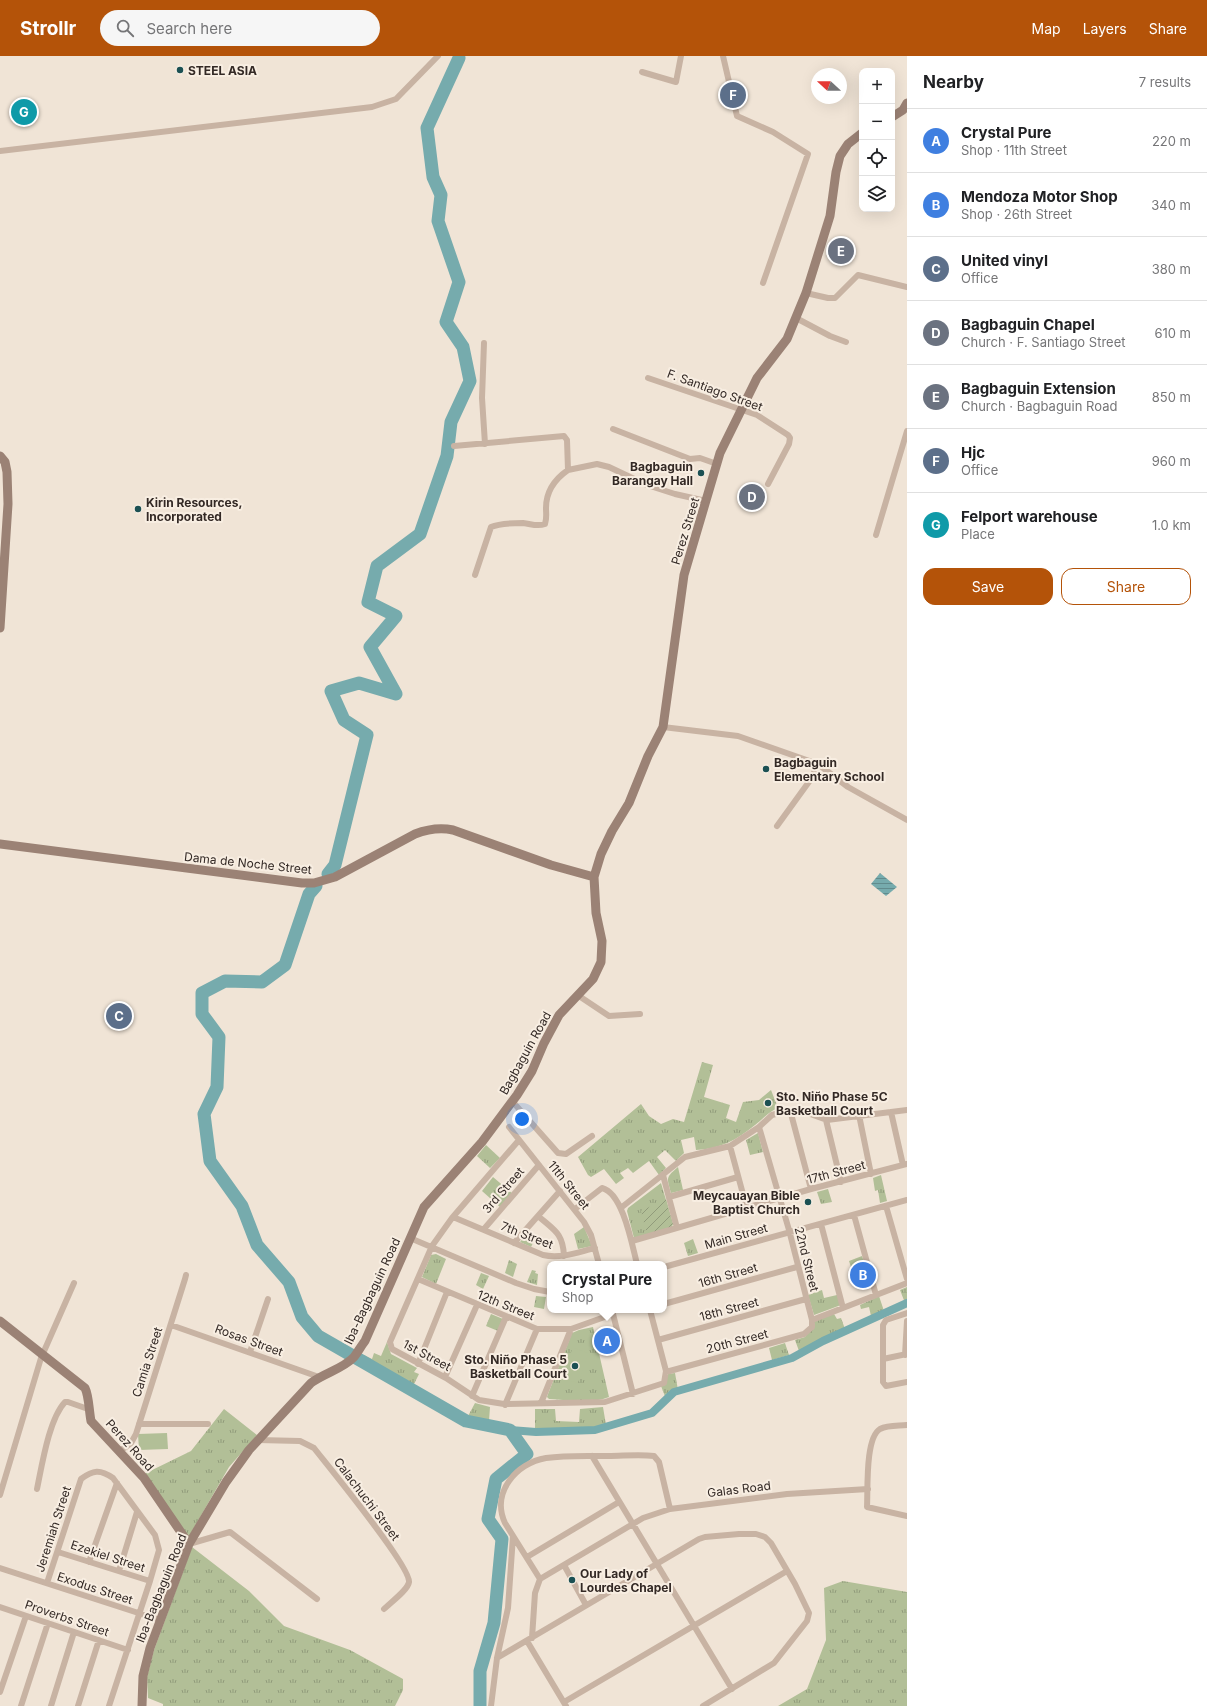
<!DOCTYPE html>
<meta charset="utf-8">
<style>
body{margin:0;font-family:Inter,sans-serif;background:#f6f6f6;color:#202124}
.controls{position:absolute;right:12px;top:12px;display:grid;overflow:hidden;border-radius:8px;box-shadow:0 4px 16px #0002}
.controls button{width:36px;height:36px;display:grid;place-items:center;padding:0;border:0;border-bottom:1px solid #e0e0e0;background:#fff;color:#202124;font:20px sans-serif}
.compass{position:absolute;left:811px;top:12px;width:36px;height:36px;border-radius:50%;background:#fff;box-shadow:0 4px 16px #0002;rotate:291deg}
.you{position:absolute;left:522px;top:1063px;width:14px;height:14px;margin:-10px;border:3px solid #fff;border-radius:50%;background:#1a73e8;box-shadow:0 0 0 6px #1a73e833}
.badge{display:grid;place-items:center;width:26px;height:26px;border-radius:50%;background:#b45309;color:#fff;font-size:13px;font-weight:700}
.pin{position:absolute;translate:-50% -50%;border:2px solid #fff;box-shadow:0 1px 4px #0006}
.popup{position:absolute;left:547px;top:1205px;width:120px;height:52px;box-sizing:border-box;display:grid;place-content:center;border-radius:8px;background:#fff;filter:drop-shadow(0 1px 3px #0005);font-size:13px;white-space:nowrap;color:#757577}
.popup b{font-size:15px;color:#202124}
.popup::after{content:'';position:absolute;left:50%;top:100%;margin-left:-8px;border:8px solid transparent;border-top-color:#fff}
.list{margin:0;padding:0;list-style:none}
h2{display:flex;justify-content:space-between;align-items:center;height:52px;margin:0;padding:0 16px;font-size:17px}
h2 small{font-size:13px;font-weight:400;color:#757577}
.list li{display:grid;grid-template-columns:26px 1fr auto;gap:12px;align-items:center;box-sizing:border-box;height:64px;padding:0 16px;border-top:1px solid #e0e0e0}
.list b{display:block;font-size:15px;white-space:nowrap}
.list p{margin:0;font-size:13px;white-space:nowrap;color:#757577}
.list em{font-size:13px;font-style:normal;color:#757577}
.actions{display:flex;gap:8px;padding:12px 16px}
.actions a{flex:1;padding:9px 0;border:1px solid #b45309;border-radius:12px;text-align:center;font-size:14px;color:#b45309}
.actions .main{background:#b45309;color:#fff}
.icon{flex:none;width:22px;height:22px;fill:none;stroke:currentColor;stroke-width:2;stroke-linecap:round;stroke-linejoin:round}
.map{position:relative;flex:none;width:907px;height:1650px;overflow:hidden}
header{display:flex;align-items:center;gap:24px;box-sizing:border-box;height:56px;padding:0 20px;background:#b45309;color:#fff}
header strong{font-size:19px}
nav{display:flex;gap:22px;margin-inline-start:auto;font-size:14px}
.search{width:280px;height:36px;background:#f6f6f6;display:flex;align-items:center;gap:10px;box-sizing:border-box;padding:0 14px;border-radius:22px;color:#757577;font-size:15px}
main{display:flex}
aside{flex:1;background:#fff}
.map>svg:first-child{display:block}
</style>
<header>
<strong>Strollr</strong>
<div class="search"><svg class="icon" aria-label="search" viewBox="0 0 24 24"><circle cx="10" cy="10" r="6"/><path d="M15 15l6 6"/></svg>Search here</div>
<nav><a>Map</a><a>Layers</a><a>Share</a></nav>
</header>
<main>
<div class="map">
<svg width="907" height="1650" viewBox="0 0 907 1650">
<defs>
<pattern id="grass-tufts" width="24" height="20" patternUnits="userSpaceOnUse"><rect width="24" height="20" fill="#b2bf97"/><path d="M3 7l-1-3M5 7V3M7 7l1-3M15 17l-1-3M17 17v-4M19 17l1-3" fill="none" stroke="#919b7b"/></pattern>
<pattern id="garden-furrows" width="10" height="10" patternUnits="userSpaceOnUse"><rect width="10" height="10" fill="#b2bf97"/><path d="M-1 1l2-2M0 10L10 0M9 11l2-2" fill="none" stroke="#919b7b"/></pattern>
<pattern id="water-rules" width="6" height="5" patternUnits="userSpaceOnUse"><rect width="6" height="5" fill="#76abad"/><path d="M0 2.5h6" fill="none" stroke="#618b8d"/></pattern>
</defs>
<rect width="100%" height="100%" fill="#f0e4d6"/>
<path fill="url(#grass-tufts)" d="M702,1006l11,3 -9,32 26,8 -4,13 10,4 7,-20 16,-2 12,-10 7,18c-10,4 -15,11 -23,17 -18,15 -35,24 -59,25l-2,-13 -13,3 3,13 -8,8 -11,-11 -8,7 9,11 -7,7 -10,-14 -16,12 -5,-5 -8,5 4,5 -8,6 -12,-15 -13,8 -3,-2 -10,-18 63,-53 8,12 12,8 12,-5 11,3z
M758,1077l5,19 -13,3 -4,-15z
M486,1089l14,13 -10,10 -13,-12z
M678,1111l5,23 -12,3c-4,-15 -6,-15 7,-26z
M881,1119l6,26 -7,2 -2,-13 -3,1 -2,-13z
M493,1121l20,17 -13,13 -18,-16z
M661,1127l12,41 -2,4 -37,10 -7,-27 1,-3z
M828,1133l4,13 -11,2 -4,-12z
M584,1171l8,19 -14,3 -4,-15z
M526,1179l8,6 -3,6 -11,-5z
M693,1183l5,14 -10,3 -4,-13z
M436,1198l10,5 -10,25 -14,-7 9,-22z
M862,1200l4,12 -13,5 -4,-12z
M509,1204l8,4 -4,13 -8,-4z
M532,1214l4,1 -1,2 3,1 -1,11 -10,-3z
M481,1217l8,3 -6,13 -7,-4z
M907,1231v15l-2,1 -5,-13z
M822,1234l2,8 13,-3 4,10 -27,10 -6,-20z
M536,1240l10,1 -2,12 -10,-2z
M879,1240l5,15 -13,5 -2,-9 -8,2 -1,-4z
M491,1258l12,5 -5,12 -12,-5z
M834,1258l3,5 4,-1 4,11 -46,22 -4,-11 10,-3 9,-16z
M593,1271l16,70c-17,7 -41,3 -60,2l-2,-2 1,-3 24,-61 7,-3z
M387,1286l4,12 26,14 -3,4 5,2 -7,14 -51,-29 3,-4 8,4 2,-6 7,3z
M785,1287l4,12 -17,5 -3,-12z
M675,1317l3,17 -5,2 -7,7 -5,-13 7,-12z
M475,1347l15,4 -1,14 -11,1 -11,-4z
M603,1351l3,18 -12,4 -59,2v-22h20l1,12 23,1 1,-13z
M224,1353l33,26 -28,32 -41,71 -44,-64 47,-23z
M192,1491l57,44 35,35 66,24 53,29v11l-8,16h-232v-2l-15,-6 -1,-21 7,-27z
M843,1525l64,11v114h-129l29,-17 19,-49 -2,-52z"/>
<path fill="url(#garden-furrows)" d="M666,1143l7,25 -2,4 -24,7 -6,-24z"/>
<path fill="#b2bf97" d="M770,1039l5,11 -8,4 -5,-10z
M574,1292l14,5 -10,30 -15,-4 9,-30z
M167,1377l1,16 -29,1 -1,-16z"/>
<path fill="url(#water-rules)" d="M880,817l17,14 -11,9 -15,-12z"/>
<g fill="none" stroke-linecap="round" stroke-linejoin="round">
<path stroke="#76abad" stroke-width="8" d="M510,1374l26,2 59,-2 57,-17 22,-21 118,-34 31,-17 84,-38"/>
<path stroke="#76abad" stroke-width="13" d="M328,818l7,-9 32,-130 -23,-15 -13,-29 28,-8 37,11 -26,-47 26,-31 -28,-14 9,-36 43,-32 27,-78 4,-34 19,-41 -7,-34 -17,-25 13,-40 -21,-61 3,-26 -8,-18 -6,-49 32,-70
M316,830l-7,8 -24,71 -23,17 -37,-1 -23,12v21l17,23 -2,50 -13,27 6,47 32,45 15,39 32,37 13,35 16,19 148,85 44,9 17,24 -31,25 -8,40 14,20 -8,84 -14,48v35"/>
<path stroke="#c8b3a3" stroke-width="6" d="M723,0l14,60 36,16 35,22 -45,129
M642,16l34,10 5,-26
M0,95l372,-44 24,-8 42,-43
M806,237l22,5h7l23,-23 49,12
M796,262l34,18 16,6
M484,287l-2,55 3,46
M648,322l109,37 31,20 2,3 -1,6 -21,40
M613,373l77,30 10,-1 17,6
M454,390l110,-10 3,4 1,30 29,-6 12,3 38,18 28,9 31,7
M876,479l31,-104
M475,519l16,-48c9,-4 23,-4 32,-4 9,1 14,4 22,1 2,-6 1,-10 1,-16 0,-16 9,-29 22,-38
M663,671l75,9 80,28 30,23 59,33
M777,770l34,-47 7,-15
M579,940l30,20 31,-2
M512,1045l46,52 8,1 26,-18
M790,1054l21,79
M891,1056l12,53
M859,1059l12,59
M826,1064l15,62
M509,1071l75,95 7,13 8,29
M519,1084l-67,78 -20,28 -42,96 2,7 54,29 33,22 25,4 101,-2 59,-19 2,-12 -16,-61
M730,1090l17,63
M663,1119l14,53
M669,1141l69,-20
M886,1150l21,73
M622,1151l63,-50 45,-11 29,-19 13,-12 18,-5h9l28,10 80,-10
M575,1153l27,-21c21,5 30,57 35,76
M854,1159l22,80
M538,1160c16,14 25,17 26,40
M453,1161l90,38c18,4 35,-3 52,-7
M821,1168l22,84
M484,1173l55,-64
M410,1182l106,45 18,6 16,3
M632,1185l179,-52 96,-25
M514,1187l46,-52
M664,1211l243,-67
M418,1223l119,50h34l42,-15
M664,1248l133,-37
M612,1254l21,84
M907,1257l-21,7 -3,5v57l3,4 21,-4
M812,1264l95,-37
M171,1269l148,52
M658,1284l148,-41
M250,1296l18,-53
M905,1299l2,-34
M883,1303l24,-5
M418,1308l29,-72
M666,1316l138,-38 8,-7v-7l-23,-90 -30,-103
M445,1321l32,-72
M472,1340l34,-79
M541,1347l30,-74
M505,1349l32,-76
M139,1368h69
M907,1369c-9,1 -19,0 -27,4 -15,9 -12,61 -13,78l40,9
M258,1384l42,1 14,7c14,18 97,119 95,134 -1,8 -19,21 -25,27
M120,1395l11,-8 5,-9 49,-155 1,-4
M592,1400l140,233
M37,1433c5,-24 12,-70 28,-87h3l20,7
M0,1439l41,-137 33,-75
M189,1488l41,-12 87,67
M58,1496l92,29
M527,1501l92,-55
M89,1506l28,-79
M564,1509l22,40
M0,1512l160,52
M119,1515l18,-59
M540,1523l-35,-56c-14,-30 11,-60 41,-65 20,-3 41,-2 62,-2 15,0 31,-2 46,0l5,6 11,47
M47,1527l34,-104c12,-9 19,-10 32,-1l42,57 4,15 -9,31 -41,125
M0,1551l128,43
M532,1582l3,-45 5,-14 103,-61 27,-9 117,-15 81,-5
M527,1585l39,65
M497,1602l202,-119 6,-2 34,-3h17l9,3 6,6 24,41 14,29 -2,8 -33,42 -71,43
M0,1636l26,-76
M564,1646l223,-131
M21,1650l27,-83
M51,1650l23,-74
M78,1650l21,-66
M491,1650l6,-48 11,-50 5,-72"/>
<path stroke="#9b8275" stroke-width="9" d="M892,61l11,-7 4,-7
M0,400l5,6 2,10 1,32 -8,124
M0,788l302,39h12l21,-6 80,-43c13,-5 24,-7 38,-4l98,35 43,12
M0,1265l85,67c4,8 4,23 6,33l53,57 45,66
M142,1650l1,-30 7,-28 39,-104 37,-62 23,-32 62,-67c13,-10 32,-14 43,-26 4,-5 7,-11 11,-16l59,-134 58,-65 35,-47 15,-24 12,-28 15,-28 34,-36 8,-17 1,-21 -6,-28 -2,-36 7,-23 11,-23 17,-28 19,-47 15,-29 21,-152 36,-122 37,-75 30,-39 19,-46 24,-77 6,-44 4,-16 8,-12 14,-11"/>
</g>
<g fill="#1b5053" stroke="#f8eee2" stroke-width="1.5">
<circle cx="180" cy="14" r="4"/>
<circle cx="701" cy="417" r="4"/>
<circle cx="138" cy="453" r="4"/>
<circle cx="766" cy="713" r="4"/>
<circle cx="768" cy="1047" r="4"/>
<circle cx="808" cy="1146" r="4"/>
<circle cx="575" cy="1310" r="4"/>
<circle cx="572" cy="1524" r="4"/>
</g>
<g text-anchor="middle" dominant-baseline="central" stroke-width="4" stroke-linejoin="round" paint-order="stroke">
<g font-size="12" font-weight="bold" fill="#332925" stroke="#f8eee2" text-anchor="start">
<text x="188" y="14">STEEL ASIA</text>
<text x="693" y="410" text-anchor="end">Bagbaguin<tspan x="693" dy="14">Barangay Hall</tspan></text>
<text x="146" y="446">Kirin Resources,<tspan x="146" dy="14">Incorporated</tspan></text>
<text x="774" y="706">Bagbaguin<tspan x="774" dy="14">Elementary School</tspan></text>
<text x="776" y="1040">Sto. Niño Phase 5C<tspan x="776" dy="14">Basketball Court</tspan></text>
<text x="800" y="1139" text-anchor="end">Meycauayan Bible<tspan x="800" dy="14">Baptist Church</tspan></text>
<text x="567" y="1303" text-anchor="end">Sto. Niño Phase 5<tspan x="567" dy="14">Basketball Court</tspan></text>
<text x="580" y="1517">Our Lady of<tspan x="580" dy="14">Lourdes Chapel</tspan></text>
</g>
<g font-size="12" fill="#332925" stroke="#f8eee2">
<text transform="translate(715 334) rotate(20)">F. Santiago Street</text>
<text transform="translate(685 475) rotate(-73)">Perez Street</text>
<text transform="translate(248 807) rotate(6)">Dama de Noche Street</text>
<text transform="translate(525 997) rotate(-61)">Bagbaguin Road</text>
<text transform="translate(836 1116) rotate(-15)">17th Street</text>
<text transform="translate(569 1129) rotate(51)">11th Street</text>
<text transform="translate(503 1134) rotate(-49)">3rd Street</text>
<text transform="translate(527 1179) rotate(21)">7th Street</text>
<text transform="translate(736 1180) rotate(-16)">Main Street</text>
<text transform="translate(807 1203) rotate(76)">22nd Street</text>
<text transform="translate(728 1219) rotate(-16)">16th Street</text>
<text transform="translate(372 1235) rotate(-65)">Iba-Bagbaguin Road</text>
<text transform="translate(506 1249) rotate(22)">12th Street</text>
<text transform="translate(729 1253) rotate(-15)">18th Street</text>
<text transform="translate(249 1284) rotate(20)">Rosas Street</text>
<text transform="translate(737 1285) rotate(-15)">20th Street</text>
<text transform="translate(427 1299) rotate(28)">1st Street</text>
<text transform="translate(147 1306) rotate(-72)">Camia Street</text>
<text transform="translate(130 1389) rotate(48)">Perez Road</text>
<text transform="translate(739 1433) rotate(-7)">Galas Road</text>
<text transform="translate(367 1443) rotate(53)">Calachuchi Street</text>
<text transform="translate(53 1473) rotate(-72)">Jeremiah Street</text>
<text transform="translate(108 1500) rotate(18)">Ezekiel Street</text>
<text transform="translate(95 1532) rotate(18)">Exodus Street</text>
<text transform="translate(161 1532) rotate(-68)">Iba-Bagbaguin Road</text>
<text transform="translate(67 1562) rotate(19)">Proverbs Street</text>
</g>
</g>
</svg>
<div class="controls">
<button>+</button>
<button>−</button>
<button><svg class="icon" aria-label="locate" viewBox="0 0 24 24"><circle cx="12" cy="12" r="6"/><path d="M12 2v4M12 18v4M2 12h4M18 12h4"/></svg></button>
<button><svg class="icon" aria-label="layers" viewBox="0 0 24 24"><path d="M12 4l9 5-9 5-9-5zM3 14l9 5 9-5"/></svg></button>
</div>
<svg class="compass" viewBox="-18 -18 36 36"><path d="M0-13l5 13h-10z" fill="#e53935"/><path d="M0 13l5-13h-10z" fill="#757577"/></svg>
<div class="you"></div>
<div class="pin badge" style="left:607px;top:1285px;background:#3f7fe0">A</div>
<div class="popup"><b>Crystal Pure</b>Shop</div>
<div class="pin badge" style="left:863px;top:1219px;background:#3f7fe0">B</div>
<div class="pin badge" style="left:119px;top:960px;background:#5c6f8a">C</div>
<div class="pin badge" style="left:752px;top:441px;background:#6b7280">D</div>
<div class="pin badge" style="left:841px;top:195px;background:#6b7280">E</div>
<div class="pin badge" style="left:733px;top:39px;background:#5c6f8a">F</div>
<div class="pin badge" style="left:24px;top:56px;background:#0f9aa8">G</div>
</div>
<aside>
<h2>Nearby<small>7 results</small></h2>
<ul class="list">
<li><span class="badge" style="background:#3f7fe0">A</span><div><b>Crystal Pure</b><p>Shop · 11th Street</p></div><em>220 m</em></li>
<li><span class="badge" style="background:#3f7fe0">B</span><div><b>Mendoza Motor Shop</b><p>Shop · 26th Street</p></div><em>340 m</em></li>
<li><span class="badge" style="background:#5c6f8a">C</span><div><b>United vinyl</b><p>Office</p></div><em>380 m</em></li>
<li><span class="badge" style="background:#6b7280">D</span><div><b>Bagbaguin Chapel</b><p>Church · F. Santiago Street</p></div><em>610 m</em></li>
<li><span class="badge" style="background:#6b7280">E</span><div><b>Bagbaguin Extension</b><p>Church · Bagbaguin Road</p></div><em>850 m</em></li>
<li><span class="badge" style="background:#5c6f8a">F</span><div><b>Hjc</b><p>Office</p></div><em>960 m</em></li>
<li><span class="badge" style="background:#0f9aa8">G</span><div><b>Felport warehouse</b><p>Place</p></div><em>1.0 km</em></li>
</ul>
<div class="actions"><a class="main">Save</a><a>Share</a></div>
</aside>
</main>
